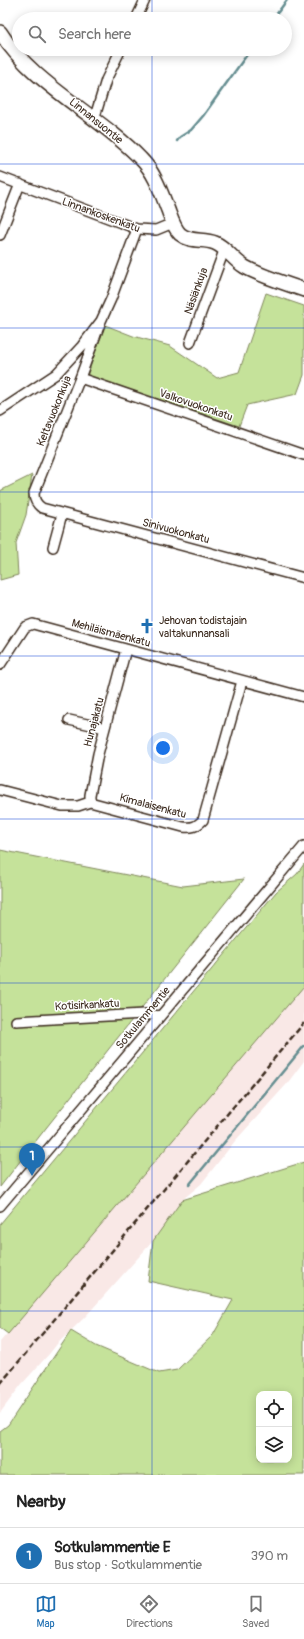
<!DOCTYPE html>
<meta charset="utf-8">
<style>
body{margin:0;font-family:Pangolin,sans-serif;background:#f6f6f6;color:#222}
.controls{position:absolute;right:12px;bottom:12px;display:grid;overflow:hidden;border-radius:8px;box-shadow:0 2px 10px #0003}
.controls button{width:36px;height:36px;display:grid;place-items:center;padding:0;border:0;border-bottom:1px solid #e0e0e0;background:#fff;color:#222;font:20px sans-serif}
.you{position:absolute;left:163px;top:748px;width:14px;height:14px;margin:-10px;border:3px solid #fff;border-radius:50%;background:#1a73e8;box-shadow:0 0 0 6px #1a73e833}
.badge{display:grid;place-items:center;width:26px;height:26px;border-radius:50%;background:#1f6fb2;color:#fff;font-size:13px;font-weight:700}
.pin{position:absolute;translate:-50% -33px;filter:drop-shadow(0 1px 2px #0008)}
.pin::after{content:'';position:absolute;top:21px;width:14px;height:12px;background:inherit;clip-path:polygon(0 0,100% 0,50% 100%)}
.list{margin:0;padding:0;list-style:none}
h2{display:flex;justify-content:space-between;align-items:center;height:52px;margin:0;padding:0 16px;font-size:17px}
h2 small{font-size:13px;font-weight:400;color:#767676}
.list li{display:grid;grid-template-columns:26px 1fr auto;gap:12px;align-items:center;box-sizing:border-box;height:56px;padding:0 16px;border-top:1px solid #e0e0e0}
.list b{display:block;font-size:15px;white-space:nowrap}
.list p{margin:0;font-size:13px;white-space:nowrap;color:#767676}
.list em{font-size:13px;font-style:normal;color:#767676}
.icon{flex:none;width:22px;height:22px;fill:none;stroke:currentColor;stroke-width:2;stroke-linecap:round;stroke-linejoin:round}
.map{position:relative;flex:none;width:304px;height:1475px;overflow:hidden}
.search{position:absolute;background:#fff;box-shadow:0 2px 10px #0003;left:12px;right:12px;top:12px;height:44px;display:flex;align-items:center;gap:10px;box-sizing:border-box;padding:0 14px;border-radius:22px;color:#767676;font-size:15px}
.sheet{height:108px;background:#fff}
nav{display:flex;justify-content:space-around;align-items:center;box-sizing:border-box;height:56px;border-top:1px solid #e0e0e0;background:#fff;font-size:11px;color:#767676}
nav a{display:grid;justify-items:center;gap:2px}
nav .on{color:#1f6fb2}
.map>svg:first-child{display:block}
</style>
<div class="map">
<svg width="304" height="1475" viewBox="0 0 304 1475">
<rect width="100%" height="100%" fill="#fff"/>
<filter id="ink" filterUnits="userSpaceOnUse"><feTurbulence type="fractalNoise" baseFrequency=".025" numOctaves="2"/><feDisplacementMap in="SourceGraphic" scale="8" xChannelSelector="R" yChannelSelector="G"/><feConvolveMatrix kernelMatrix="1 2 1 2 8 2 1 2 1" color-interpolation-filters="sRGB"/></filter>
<g filter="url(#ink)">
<path fill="#f9e8e6" d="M304,986v75l-18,24 -51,56 -34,43 -19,16 -29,41 -68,76 -28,27 -7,9 -29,32 -21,28v-71z"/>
<path fill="#c5e29a" stroke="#80865c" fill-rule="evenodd" d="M266,293l38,13v69l-7,19 -50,11 -8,21 -152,-50 18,-51 28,11 37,10 47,32 22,-6z
M32,475l-6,40 -10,28 2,32 -18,5v-89z
M0,850l183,36 61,-7 -198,249 -46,59z
M304,864v122l-296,348 -8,-6v-104l276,-332 21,-18z
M304,1162v313h-304v-44l8,-6 63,-94 25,15 63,27 18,-3 36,-35 20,-35 -85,-19 5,-40 29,-41zM259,1394h30v66h-30z"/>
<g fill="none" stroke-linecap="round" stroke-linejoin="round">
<path stroke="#658e91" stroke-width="2.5" d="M273,19l14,-19
M177,141l3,-4 11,-7 12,-14 48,-67
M189,1185l115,-139"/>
<defs>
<path id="street" d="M136,19l9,-19
M94,120l12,-40 15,-31
M0,177l137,52 19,1 17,-7
M0,235l20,-51
M101,321l-21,57 -46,115c0,7 2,11 8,15l262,70
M190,343l35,-95
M80,378l224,77
M0,411l56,-37 26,-28 19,-25 10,-22 26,-70
M53,547l9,-33
M0,665l25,-38 8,-3 271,73
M69,720l36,8
M0,790l62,16h16l12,-4 93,25c9,1 13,0 20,-7l39,-139
M90,802v-7l8,-41 28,-105
M16,1021l128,-7 16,2
M0,1206l304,-360"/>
<path id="secondary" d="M0,32c32,52 99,83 141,127 14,14 20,33 27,51 3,8 6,18 12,24 11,9 23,4 35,9 12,5 18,17 30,24 18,10 40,16 59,23"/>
</defs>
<use href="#street" stroke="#3b2a1e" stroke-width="12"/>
<use href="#secondary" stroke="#3b2a1e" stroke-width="16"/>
<use href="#street" stroke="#fff" stroke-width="9"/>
<use href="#secondary" stroke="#fff" stroke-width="13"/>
<path stroke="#3b2a1e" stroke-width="2.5" stroke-dasharray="6 3" stroke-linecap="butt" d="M0,1384l304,-361"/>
</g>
</g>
<path fill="none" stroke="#1d4ed8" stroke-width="1" stroke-opacity="0.55" d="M152,0v19M152,49v1426M0,164h304M0,328h304M0,492h304M0,656h304M0,819h304M0,983h304M0,1147h304M0,1311h304"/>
<defs>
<symbol id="church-bare" viewBox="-9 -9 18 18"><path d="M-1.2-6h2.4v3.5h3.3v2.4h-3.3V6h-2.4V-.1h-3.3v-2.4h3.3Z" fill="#1f6fb2" stroke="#fff" stroke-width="2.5" paint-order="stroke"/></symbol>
</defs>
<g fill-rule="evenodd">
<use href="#church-bare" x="136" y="615" width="22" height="22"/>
</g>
<g text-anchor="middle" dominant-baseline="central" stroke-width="3" stroke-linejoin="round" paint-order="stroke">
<g font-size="11" fill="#3b2a1e" stroke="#fff">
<text transform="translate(96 121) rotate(39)">Linnansuontie</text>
<text transform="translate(101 215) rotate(20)">Linnankoskenkatu</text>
<text transform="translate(196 291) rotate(-70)">Näsiänkuja</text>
<text transform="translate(196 405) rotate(19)">Valkovuokonkatu</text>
<text transform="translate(54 411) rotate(-68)">Keltavuokonkuja</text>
<text transform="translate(176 531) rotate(15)">Sinivuokonkatu</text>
<text transform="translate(111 633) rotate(15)">Mehiläismäenkatu</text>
<text transform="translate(94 722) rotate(-75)">Hunajakatu</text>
<text transform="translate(153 806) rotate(15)">Kimalaisenkatu</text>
<text transform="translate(87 1005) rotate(-3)">Kotisirkankatu</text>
<text transform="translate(143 1018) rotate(-50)">Sotkulammentie</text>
</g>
<g font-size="11" fill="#3b2a1e" stroke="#fff" text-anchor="start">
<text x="159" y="620">Jehovan todistajain<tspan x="159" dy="13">valtakunnansali</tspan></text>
</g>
</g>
</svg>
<div class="controls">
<button><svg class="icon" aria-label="locate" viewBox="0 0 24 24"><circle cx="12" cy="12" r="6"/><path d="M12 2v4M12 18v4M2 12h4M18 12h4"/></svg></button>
<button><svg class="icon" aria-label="layers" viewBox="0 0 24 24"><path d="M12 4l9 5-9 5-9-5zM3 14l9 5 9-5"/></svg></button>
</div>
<div class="you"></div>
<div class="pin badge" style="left:32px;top:1176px">1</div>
<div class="search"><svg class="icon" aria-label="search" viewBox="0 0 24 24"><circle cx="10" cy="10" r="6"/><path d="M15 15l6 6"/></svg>Search here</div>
</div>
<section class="sheet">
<h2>Nearby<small></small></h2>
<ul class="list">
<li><span class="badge">1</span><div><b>Sotkulammentie E</b><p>Bus stop · Sotkulammentie</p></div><em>390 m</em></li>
</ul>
</section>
<nav>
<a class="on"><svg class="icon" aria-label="map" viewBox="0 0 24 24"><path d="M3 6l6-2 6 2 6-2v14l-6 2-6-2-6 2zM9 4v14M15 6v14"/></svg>Map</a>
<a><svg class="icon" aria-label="directions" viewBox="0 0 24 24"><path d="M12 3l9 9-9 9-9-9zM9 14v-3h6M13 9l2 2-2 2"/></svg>Directions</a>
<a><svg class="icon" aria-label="saved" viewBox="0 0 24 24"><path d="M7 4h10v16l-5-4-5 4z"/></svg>Saved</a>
</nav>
